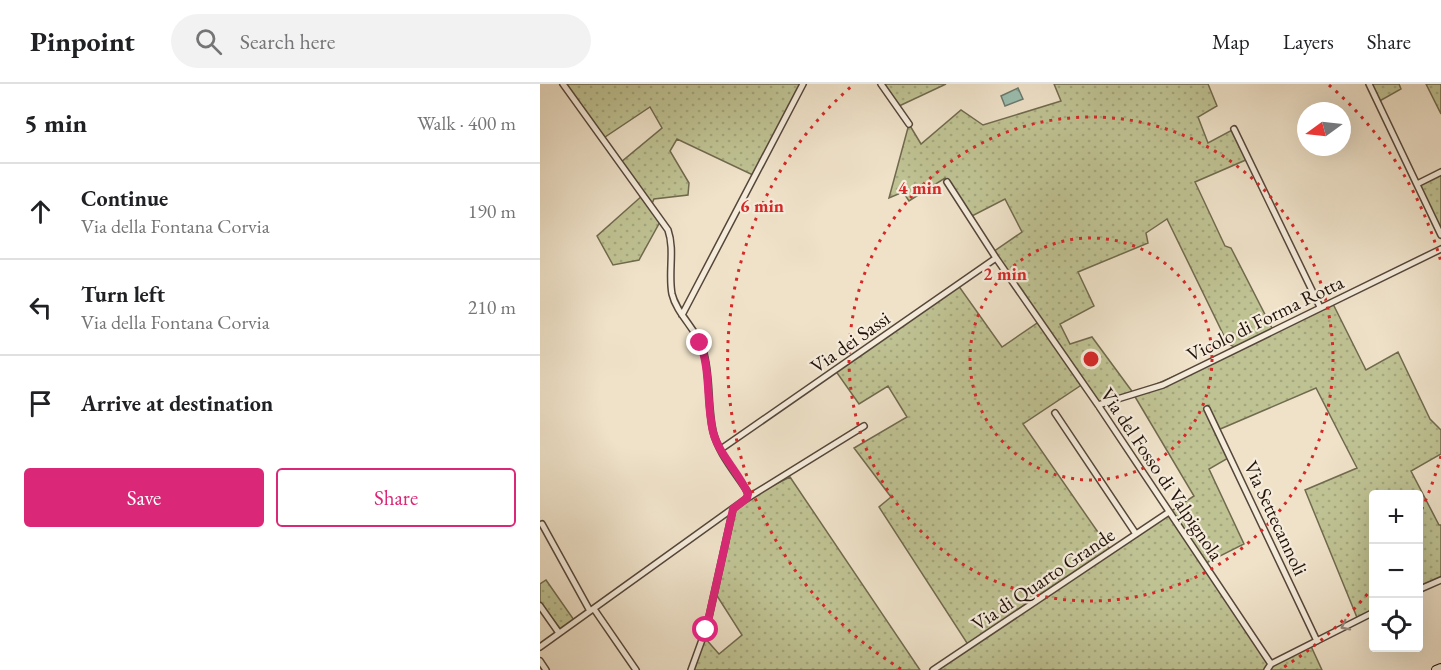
<!DOCTYPE html>
<meta charset="utf-8">
<style>
body{margin:0;font-family:"EB Garamond",serif;background:#f2f2f2;color:#202124}
.controls{position:absolute;right:18px;bottom:18px;display:grid;overflow:hidden;border-radius:6px;box-shadow:0 6px 24px #0002}
.controls button{width:54px;height:54px;display:grid;place-items:center;padding:0;border:0;border-bottom:2px solid #e0e0e0;background:#fff;color:#202124;font:30px sans-serif}
.compass{position:absolute;left:757px;top:18px;width:54px;height:54px;border-radius:50%;background:#fff;box-shadow:0 6px 24px #0002;rotate:255deg}
.stop{position:absolute;width:18px;height:18px;margin:-14px;border:4px solid #db2777;border-radius:50%;background:#fff}
.stop.end{background:#db2777;border-color:#fff;box-shadow:0 2px 6px #0008}
.list{margin:0;padding:0;list-style:none}
h2{display:flex;justify-content:space-between;align-items:center;height:78px;margin:0;padding:0 24px;font-size:26px}
h2 small{font-size:20px;font-weight:400;color:#757577}
.list li{display:grid;grid-template-columns:39px 1fr auto;gap:18px;align-items:center;box-sizing:border-box;height:96px;padding:0 24px;border-top:2px solid #e0e0e0}
.list b{display:block;font-size:22px;white-space:nowrap}
.list p{margin:0;font-size:20px;white-space:nowrap;color:#757577}
.list em{font-size:20px;font-style:normal;color:#757577}
.actions{display:flex;gap:12px;padding:18px 24px}
.actions a{flex:1;padding:14px 0;border:2px solid #db2777;border-radius:6px;text-align:center;font-size:21px;color:#db2777}
.actions .main{background:#db2777;color:#fff}
.icon{flex:none;width:33px;height:33px;fill:none;stroke:currentColor;stroke-width:2;stroke-linecap:round;stroke-linejoin:round}
.map{position:relative;flex:none;width:901px;height:586px;overflow:hidden}
header{display:flex;align-items:center;gap:36px;box-sizing:border-box;height:84px;padding:0 30px;background:#fff;border-bottom:2px solid #e0e0e0}
header strong{font-size:28px}
nav{display:flex;gap:33px;margin-inline-start:auto;font-size:21px}
.search{width:420px;height:54px;background:#f2f2f2;display:flex;align-items:center;gap:15px;box-sizing:border-box;padding:0 21px;border-radius:33px;color:#757577;font-size:22px}
main{display:flex}
aside{flex:1;background:#fff}
.map>svg:first-child{display:block}
</style>
<header>
<strong>Pinpoint</strong>
<div class="search"><svg class="icon" aria-label="search" viewBox="0 0 24 24"><circle cx="10" cy="10" r="6"/><path d="M15 15l6 6"/></svg>Search here</div>
<nav><a>Map</a><a>Layers</a><a>Share</a></nav>
</header>
<main>
<aside>
<h2>5 min<small>Walk · 400 m</small></h2>
<ul class="list">
<li><svg class="icon" aria-label="ahead" viewBox="0 0 24 24"><path d="M12 20V5M6 11l6-6 6 6"/></svg><div><b>Continue</b><p>Via della Fontana Corvia</p></div><em>190 m</em></li>
<li><svg class="icon" aria-label="left" viewBox="0 0 24 24"><path d="M17 20v-9H6M10 6l-5 5 5 5"/></svg><div><b>Turn left</b><p>Via della Fontana Corvia</p></div><em>210 m</em></li>
<li><svg class="icon" aria-label="arrive" viewBox="0 0 24 24"><path d="M6 21V4h12l-3 4 3 4H6"/></svg><div><b>Arrive at destination</b></div></li>
</ul>
<div class="actions"><a class="main">Save</a><a>Share</a></div>
</aside>
<div class="map">
<svg width="901" height="586" viewBox="0 0 901 586">
<defs>
<pattern id="grass-dots" width="8" height="8" patternUnits="userSpaceOnUse" patternTransform="scale(1.5)"><rect width="8" height="8" fill="#bfc293"/><path d="M2 2h.1M6 6h.1" fill="none" stroke="#a4a67d" stroke-width="1.8" stroke-linecap="round"/></pattern>
<pattern id="water-ripples" width="26" height="14" patternUnits="userSpaceOnUse" patternTransform="scale(1.5)"><rect width="26" height="14" fill="#9bbfb0"/><path d="M2 4q2-2 4 0t4 0M15 11q2-2 4 0t4 0" fill="none" stroke="#85a396"/></pattern>
</defs>
<rect width="100%" height="100%" fill="#efe2c9"/>
<filter id="stains"><feTurbulence type="fractalNoise" baseFrequency=".00333" numOctaves="4"/><feColorMatrix values="0 0 0 0 .2 0 0 0 0 .09 0 0 0 0 .02 0 0 0 .5 -.17"/></filter>
<radialGradient id="worn" r=".72"><stop offset=".6" stop-color="#630" stop-opacity="0"/><stop offset="1" stop-color="#630" stop-opacity=".3"/></radialGradient>
<path fill="url(#grass-dots)" stroke="#706a4e" stroke-width="1.5" fill-rule="evenodd" d="M23,0h240l-48,92 -78,-37 -7,12 19,32 -1,12 -34,4 -3,7 10,14 -22,40 -26,5 -16,-29 46,-41 -23,-32 42,-35 -12,-21 -48,32z
M341,0h65l-49,23z
M514,0h154l9,22 -19,11 10,26 26,-14 14,30 -53,23 30,64 6,2 42,82 59,-28 34,68 32,-18 32,67 11,11v24l-30,17 28,54h2v55l-22,10 -1,-96h-44l-1,118 -15,8 -53,-130 52,-22 -41,-80 -98,42 12,27 -21,12 35,75 -40,20 67,100 39,-20 12,26h-389l36,-24 -90,-139 12,-10 -37,-49 53,-31 -19,-31 -29,18 -24,-34 123,-85 44,62 38,-26 -47,-69 29,-20 -17,-33 -35,18 -25,-39 -36,23 -6,-9 -14,6 20,-74 12,20 40,-34 22,15 78,-24zM627,135l60,123 9,7 -102,45 -42,-57 -22,7 -10,-20 34,-18 -16,-34 70,-29 -2,-10zM543,300l15,21 36,-10 60,101 -83,55 -88,-127z
M829,0h30l2,5 -23,13z
M886,0h15v30z
M901,88v63l-24,-51z
M250,393l130,193h-229l13,-33 15,17 23,-19 -28,-44 19,-82 13,-10z
M6,496l28,40 -13,10 -21,-29v-17z"/>
<path fill="url(#water-ripples)" stroke="#6b7a6e" stroke-width="1.5" d="M478,4l5,11 -18,7 -4,-10z"/>
<g fill="none" stroke-linecap="round" stroke-linejoin="round">
<defs>
<path id="street" d="M23,0l105,146c7,20 0,43 4,64 5,21 25,35 31,56 8,26 4,54 10,81 5,22 22,41 34,60l1,4 -2,4
M341,0l28,40
M829,0l72,151
M694,45l86,178
M407,98l49,76 102,147 173,259
M877,100l24,-12
M142,231l121,-231
M558,321l65,-20 278,-136
M667,325l110,232
M515,329l81,121
M181,365l275,-191
M2,440l48,87
M878,506l23,-10
M0,522l19,27
M54,525l42,61
M0,563l206,-148 118,-73
M0,577l6,9
M151,586l16,-44 26,-117
M393,586l236,-158
M727,586l4,-6 103,-52"/>
<path id="secondary" d="M896,586l5,-2"/>
</defs>
<use href="#street" stroke="#55463a" stroke-width="8"/>
<use href="#secondary" stroke="#22120a" stroke-width="10"/>
<use href="#street" stroke="#f5ecdc" stroke-width="5"/>
<use href="#secondary" stroke="#f5ecdc" stroke-width="8"/>
</g>
<defs><path id="oneway-chevron" d="M-2-3.5L2.5 0L-2 3.5" fill="none" stroke-width="1.6" stroke-linecap="round" stroke-linejoin="round" transform="scale(1.5)"/></defs>
<use stroke="#968a7e" href="#oneway-chevron" transform="translate(805 542) rotate(153)"/>
<g fill="none" stroke-linecap="round" stroke-linejoin="round">
<path stroke="#db2777" stroke-width="8" d="M160,259c11,28 6,59 13,89 6,23 26,40 35,62l-1,4 -14,11 -27,121"/>
</g>
<g fill="none" stroke="#d62828" stroke-width="3" stroke-dasharray="3 6">
<circle cx="551" cy="275" r="121"/>
<circle cx="551" cy="275" r="242"/>
<path d="M901 372A363 363 0 0 1 879 431M833 503A363 363 0 0 1 741 585M361 585A363 363 0 0 1 313 1M789 1A363 363 0 0 1 901 178"/>
</g>
<g text-anchor="middle" dominant-baseline="central" stroke-width="4.5" stroke-linejoin="round" paint-order="stroke">
<g font-size="20" fill="#22120a" stroke="#f5ecdc">
<text transform="translate(725 234) rotate(-26)">Vicolo di Forma Rotta</text>
<text transform="translate(310 258) rotate(-35)">Via dei Sassi</text>
<text transform="translate(622 390) rotate(56)">Via del Fosso di Valpignola</text>
<text transform="translate(736 434) rotate(65)">Via Settecannoli</text>
<text transform="translate(503 495) rotate(-34)">Via di Quarto Grande</text>
</g>
</g>
<circle cx="551" cy="275" r="9" fill="#d62828" stroke="#f5ecdc" stroke-width="3"/>
<g font-size="18" text-anchor="middle" font-weight="bold" fill="#d62828" stroke="#f5ecdc" stroke-width="4.5" stroke-linejoin="round" paint-order="stroke">
<text x="380" y="110">4 min</text>
<text x="222" y="128">6 min</text>
<text x="465" y="196">2 min</text>
</g>
<rect width="100%" height="100%" filter="url(#stains)"/>
<rect width="100%" height="100%" fill="url(#worn)"/>
</svg>
<div class="controls">
<button>+</button>
<button>−</button>
<button><svg class="icon" aria-label="locate" viewBox="0 0 24 24"><circle cx="12" cy="12" r="6"/><path d="M12 2v4M12 18v4M2 12h4M18 12h4"/></svg></button>
</div>
<svg class="compass" viewBox="-18 -18 36 36"><path d="M0-13l5 13h-10z" fill="#e53935"/><path d="M0 13l5-13h-10z" fill="#757577"/></svg>
<div class="stop" style="left:166px;top:546px"></div>
<div class="stop end" style="left:160px;top:259px"></div>
</div>
</main>
